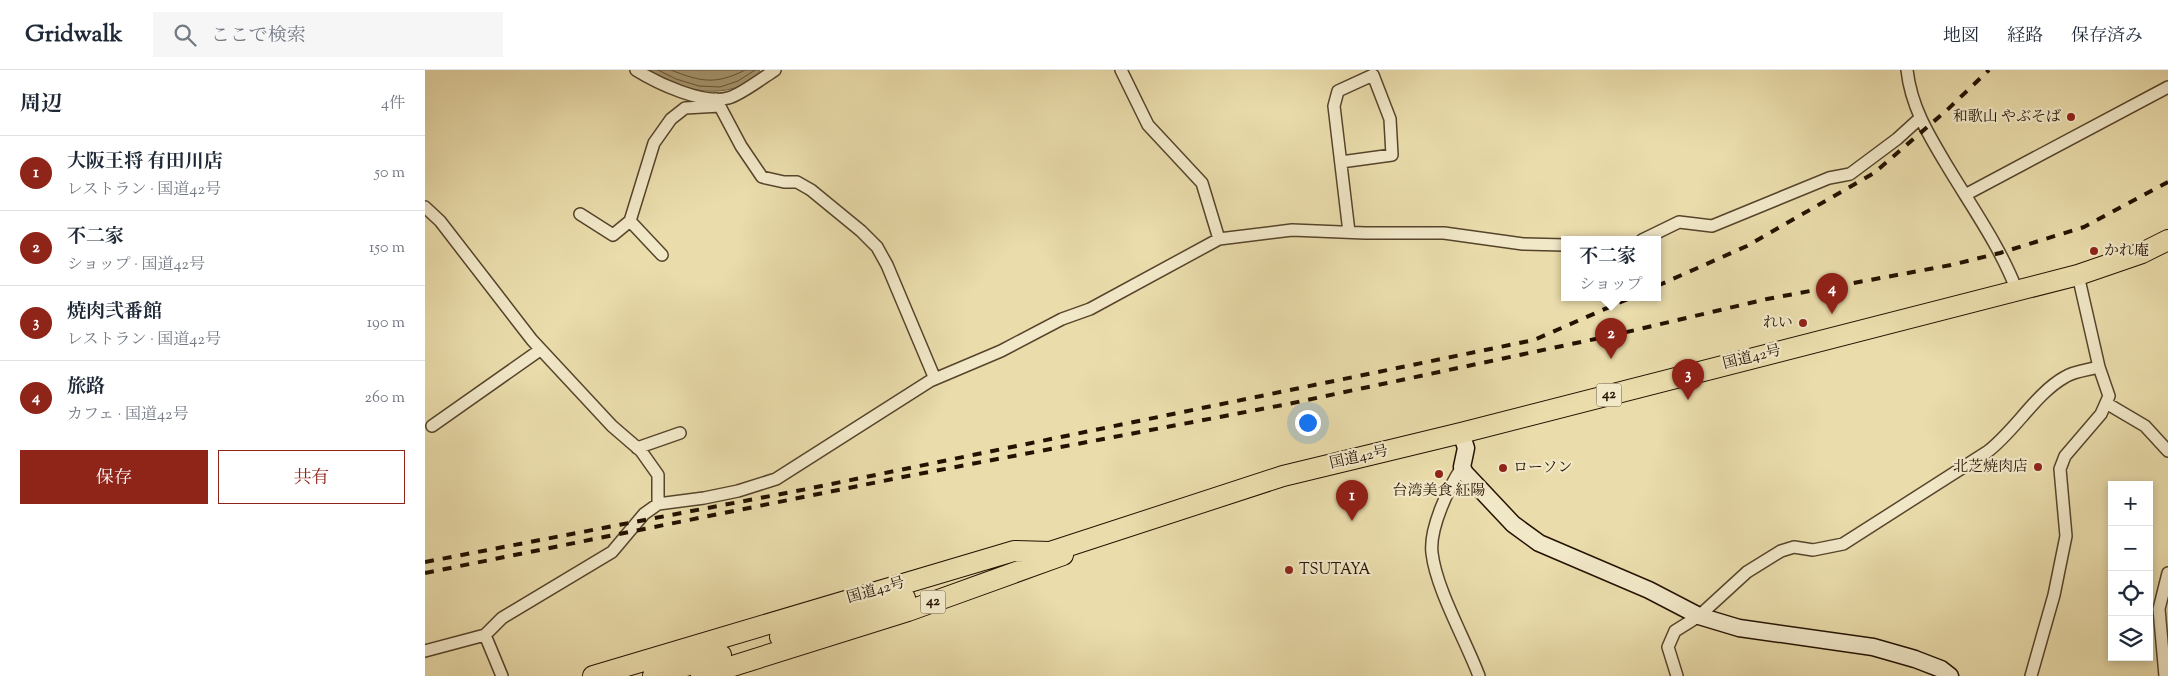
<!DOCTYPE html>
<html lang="ja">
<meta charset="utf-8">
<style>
body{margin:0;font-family:"Sorts Mill Goudy","Noto Serif JP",serif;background:#f6f6f7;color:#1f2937}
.controls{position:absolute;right:15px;bottom:15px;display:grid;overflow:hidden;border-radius:0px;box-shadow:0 2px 8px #0003}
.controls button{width:45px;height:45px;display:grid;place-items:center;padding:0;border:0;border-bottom:1px solid #e0e1e3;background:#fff;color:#1f2937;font:25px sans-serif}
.you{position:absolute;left:882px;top:352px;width:18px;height:18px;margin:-12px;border:4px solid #fff;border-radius:50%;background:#1a73e8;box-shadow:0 0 0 8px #1a73e833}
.badge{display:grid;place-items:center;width:32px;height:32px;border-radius:50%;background:#8f2418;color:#fff;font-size:16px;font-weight:700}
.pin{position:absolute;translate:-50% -41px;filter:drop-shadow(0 1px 2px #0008)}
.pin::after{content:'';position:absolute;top:26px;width:18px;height:15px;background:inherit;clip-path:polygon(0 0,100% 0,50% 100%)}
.popup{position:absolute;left:1136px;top:166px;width:100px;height:65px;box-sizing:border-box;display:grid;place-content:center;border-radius:0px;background:#fff;filter:drop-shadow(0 1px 4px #0005);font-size:16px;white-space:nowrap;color:#747a83}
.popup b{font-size:19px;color:#1f2937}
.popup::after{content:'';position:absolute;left:50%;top:100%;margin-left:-10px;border:10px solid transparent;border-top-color:#fff}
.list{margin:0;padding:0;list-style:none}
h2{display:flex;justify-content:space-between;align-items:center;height:65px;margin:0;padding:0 20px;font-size:21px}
h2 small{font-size:16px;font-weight:400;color:#747a83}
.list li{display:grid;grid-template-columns:32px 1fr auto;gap:15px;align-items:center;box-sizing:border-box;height:75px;padding:0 20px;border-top:1px solid #e0e1e3}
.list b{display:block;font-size:19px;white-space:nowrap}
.list p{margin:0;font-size:16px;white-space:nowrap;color:#747a83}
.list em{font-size:16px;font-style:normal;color:#747a83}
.actions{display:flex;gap:10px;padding:15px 20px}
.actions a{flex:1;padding:11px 0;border:1px solid #8f2418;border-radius:0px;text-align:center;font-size:18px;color:#8f2418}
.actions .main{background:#8f2418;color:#fff}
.icon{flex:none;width:28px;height:28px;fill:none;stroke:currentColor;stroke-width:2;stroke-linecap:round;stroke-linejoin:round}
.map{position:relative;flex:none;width:1743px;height:606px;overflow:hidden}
header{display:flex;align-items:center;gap:30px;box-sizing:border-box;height:70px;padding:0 25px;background:#fff;border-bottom:1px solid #e0e1e3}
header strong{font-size:24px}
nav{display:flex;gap:28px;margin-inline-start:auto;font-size:18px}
.search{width:350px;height:45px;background:#f6f6f7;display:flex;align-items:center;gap:12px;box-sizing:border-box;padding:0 18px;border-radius:0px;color:#747a83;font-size:19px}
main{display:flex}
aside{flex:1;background:#fff}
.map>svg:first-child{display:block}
</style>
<header>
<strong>Gridwalk</strong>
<div class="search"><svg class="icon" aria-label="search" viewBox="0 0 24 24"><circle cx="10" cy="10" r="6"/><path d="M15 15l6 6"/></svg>ここで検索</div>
<nav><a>地図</a><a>経路</a><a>保存済み</a></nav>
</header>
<main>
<aside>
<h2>周辺<small>4件</small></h2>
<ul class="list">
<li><span class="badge">1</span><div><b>大阪王将 有田川店</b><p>レストラン · 国道42号</p></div><em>50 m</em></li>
<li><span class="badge">2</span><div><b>不二家</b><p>ショップ · 国道42号</p></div><em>150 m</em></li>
<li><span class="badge">3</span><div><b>焼肉弐番館</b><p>レストラン · 国道42号</p></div><em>190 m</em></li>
<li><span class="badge">4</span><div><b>旅路</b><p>カフェ · 国道42号</p></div><em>260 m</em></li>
</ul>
<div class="actions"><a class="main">保存</a><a>共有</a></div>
</aside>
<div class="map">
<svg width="1743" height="606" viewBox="0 0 1743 606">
<rect width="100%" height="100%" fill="#eadcab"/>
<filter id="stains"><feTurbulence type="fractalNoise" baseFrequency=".004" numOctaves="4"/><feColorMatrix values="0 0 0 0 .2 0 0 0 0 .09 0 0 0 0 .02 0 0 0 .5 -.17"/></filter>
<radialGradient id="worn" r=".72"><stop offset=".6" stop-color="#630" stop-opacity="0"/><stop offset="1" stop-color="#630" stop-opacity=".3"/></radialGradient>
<path fill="#a79771" stroke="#736144" d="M224,0h110l2,3c-33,29 -78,20 -112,-3z"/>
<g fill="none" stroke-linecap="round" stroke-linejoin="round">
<path stroke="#665438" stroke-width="1" d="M233,0l18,9 23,7 21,1 18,-6 17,-11
M246,0c30,12 45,15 74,0"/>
<defs>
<path id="street" d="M211,0c21,13 67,35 92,28 11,-2 36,-21 47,-28
M696,0l27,55 54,58 17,56
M1482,0c4,36 21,64 39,94 25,42 54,82 71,127
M291,29l25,47 21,31 22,5h13l14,8 50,41 16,16 10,18 48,114
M916,92l51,-7 -2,-36 -17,-44 -35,16 -4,15 15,126
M1540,125l203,-108
M0,137l15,14 92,119 80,86 29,25 17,24v29
M155,144l33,21 17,-14 24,-78 17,-24 14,-11 35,-2
M205,151l32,34
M1217,170l37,-18 33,4 117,-48 21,-4 47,-35 22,-20
M1681,333l39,23 23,25
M7,356l108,-76
M212,378l43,-15
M1037,397c-13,20 -33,61 -30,86 4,36 34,88 47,123
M60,565l17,-17 110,-66 32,-38 14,-10 46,-6 34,-7 38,-12 154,-98 71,-30 61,-32 28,-10 129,-70 73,-9 73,3h79l79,11 42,1
M0,581l60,-16 17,41
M1252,606l-9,-29 7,-16 24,-15 48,-44 34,-21 13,-4 19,3 30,-6 144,-92c28,-21 49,-59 78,-75 9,-6 23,-7 34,-10
M1606,606l23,-81 12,-59 -6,-67 5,-13 36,-42 8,-18 -10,-29 -21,-92
M1740,606l-6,-67 9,-36"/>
<path id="secondary" d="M1036,363l5,15 -4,19 3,6 48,51 26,19 110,47 50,26 40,12 134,19 42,12 26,10 9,7"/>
<path id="highway" d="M355,567l125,-39
M168,606l421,-125 36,1 233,-76 178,-43 617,-158 64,-22 26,-13
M228,606l68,-21
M276,606l207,-65 155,-56"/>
</defs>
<use href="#street" stroke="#56442b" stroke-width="14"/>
<use href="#secondary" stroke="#241100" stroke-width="19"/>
<use href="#highway" stroke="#241100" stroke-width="22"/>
<use href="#street" stroke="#f1e8c8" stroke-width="11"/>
<use href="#secondary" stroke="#f1e8c8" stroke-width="16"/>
<use href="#highway" stroke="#eadcab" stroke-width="20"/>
<path stroke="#241100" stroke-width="4" stroke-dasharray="9 9" stroke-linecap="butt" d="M1232,216l90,-40 127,-73 73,-63 42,-40
M0,492l382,-73 727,-149 96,-42
M0,503l483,-97 380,-72 326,-69 153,-36 184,-34 49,-12 84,-26 84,-45"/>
</g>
<g fill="#8f2418" stroke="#f1e8c8" stroke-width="2">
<circle cx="1646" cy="47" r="5"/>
<circle cx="1669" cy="181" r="5"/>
<circle cx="1378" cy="253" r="5"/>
<circle cx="1613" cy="397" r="5"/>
<circle cx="1078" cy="398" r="5"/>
<circle cx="1014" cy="404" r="5"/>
<circle cx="864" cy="500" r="5"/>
</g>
<g text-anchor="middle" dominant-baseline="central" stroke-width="4.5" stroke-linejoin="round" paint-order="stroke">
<g fill="#f1e8c8" stroke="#62523c" stroke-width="1">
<rect x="1171.5" y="313.5" width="25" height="23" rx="4"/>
<rect x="495.5" y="520.5" width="25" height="23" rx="4"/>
</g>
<g font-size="14" font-weight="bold" fill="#241100">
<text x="1184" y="325">42</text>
<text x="508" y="532">42</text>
</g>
<g font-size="15" fill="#241100" stroke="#f1e8c8" text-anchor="end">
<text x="1636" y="47">和歌山 やぶそば</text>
<text x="1679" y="181" text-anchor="start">かれ庵</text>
<text x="1368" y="253">れい</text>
<text x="1603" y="397">北芝焼肉店</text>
<text x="1088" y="398" text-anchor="start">ローソン</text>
<text x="1014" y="421" text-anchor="middle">台湾美食 紅陽</text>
<text x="874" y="500" text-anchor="start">TSUTAYA</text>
</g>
<g font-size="15" fill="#241100" stroke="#f1e8c8">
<text transform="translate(1327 288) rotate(-14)">国道42号</text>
<text transform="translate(934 388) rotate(-13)">国道42号</text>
<text transform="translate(451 521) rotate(-16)">国道42号</text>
</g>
</g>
<rect width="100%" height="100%" filter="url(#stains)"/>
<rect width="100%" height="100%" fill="url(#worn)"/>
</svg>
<div class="controls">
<button>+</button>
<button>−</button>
<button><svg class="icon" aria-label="locate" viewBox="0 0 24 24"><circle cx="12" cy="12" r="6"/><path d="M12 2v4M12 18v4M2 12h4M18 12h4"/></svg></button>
<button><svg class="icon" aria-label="layers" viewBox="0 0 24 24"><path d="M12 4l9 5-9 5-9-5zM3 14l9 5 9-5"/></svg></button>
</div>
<div class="you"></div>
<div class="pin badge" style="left:927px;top:451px">1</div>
<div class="pin badge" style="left:1186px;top:289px">2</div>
<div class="popup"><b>不二家</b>ショップ</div>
<div class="pin badge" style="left:1263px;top:330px">3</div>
<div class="pin badge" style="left:1407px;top:244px">4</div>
</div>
</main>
